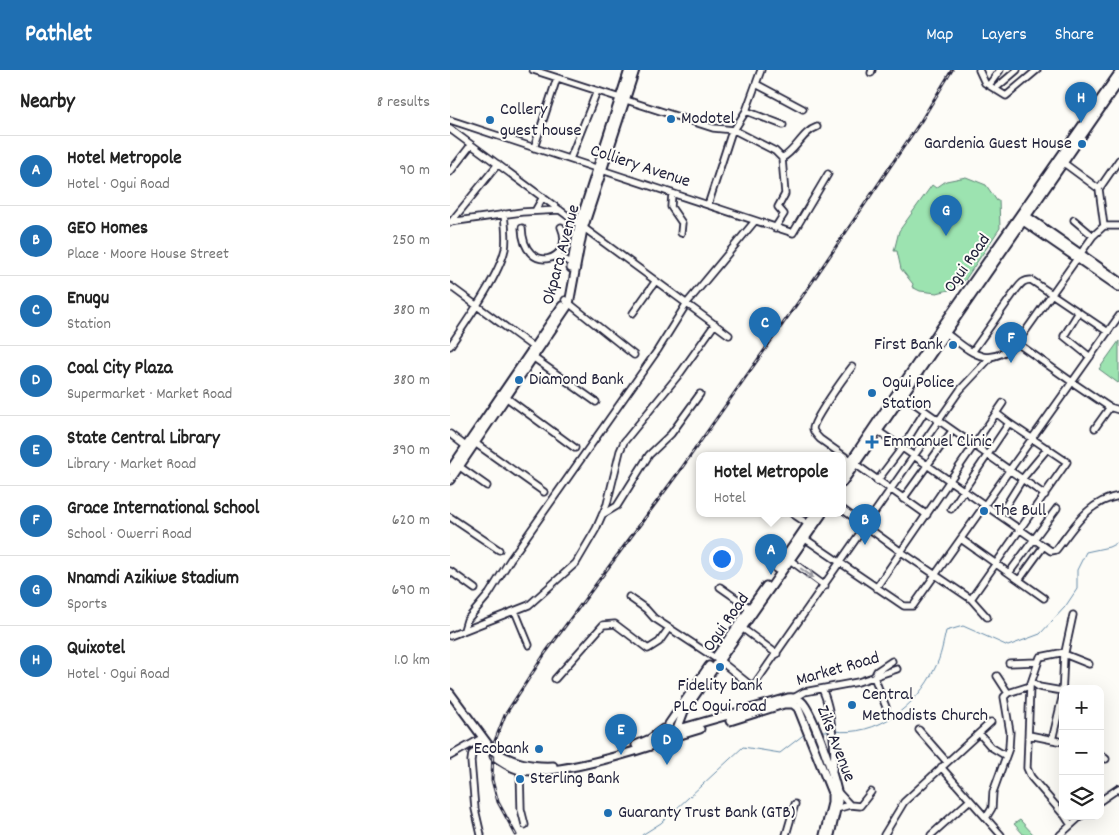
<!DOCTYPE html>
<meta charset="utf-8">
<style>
body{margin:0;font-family:Dekko,sans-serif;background:#f2f2f2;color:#222}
.controls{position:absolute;right:15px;bottom:15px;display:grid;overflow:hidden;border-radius:10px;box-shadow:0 5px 20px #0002}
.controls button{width:45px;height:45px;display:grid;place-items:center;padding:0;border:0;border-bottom:1px solid #e0e0e0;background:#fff;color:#222;font:25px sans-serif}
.you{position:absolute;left:271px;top:488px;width:18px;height:18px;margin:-12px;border:4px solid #fff;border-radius:50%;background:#1a73e8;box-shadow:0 0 0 8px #1a73e833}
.badge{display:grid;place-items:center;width:32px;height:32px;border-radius:50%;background:#1f6fb2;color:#fff;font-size:16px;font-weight:700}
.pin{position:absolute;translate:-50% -41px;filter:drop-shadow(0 1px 2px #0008)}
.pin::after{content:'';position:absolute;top:26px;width:18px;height:15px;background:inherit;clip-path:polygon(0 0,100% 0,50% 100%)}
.popup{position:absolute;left:246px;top:382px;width:150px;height:65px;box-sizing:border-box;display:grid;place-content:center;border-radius:10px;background:#fff;filter:drop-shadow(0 1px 4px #0005);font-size:16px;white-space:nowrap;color:#767676}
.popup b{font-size:19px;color:#222}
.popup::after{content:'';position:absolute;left:50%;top:100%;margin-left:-10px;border:10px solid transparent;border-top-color:#fff}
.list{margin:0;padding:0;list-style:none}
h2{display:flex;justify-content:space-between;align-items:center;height:65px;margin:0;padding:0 20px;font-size:21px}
h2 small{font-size:16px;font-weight:400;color:#767676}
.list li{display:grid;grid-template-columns:32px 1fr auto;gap:15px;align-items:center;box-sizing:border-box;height:70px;padding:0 20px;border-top:1px solid #e0e0e0}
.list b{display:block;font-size:19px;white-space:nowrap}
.list p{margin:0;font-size:16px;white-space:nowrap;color:#767676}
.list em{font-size:16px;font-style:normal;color:#767676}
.icon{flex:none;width:28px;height:28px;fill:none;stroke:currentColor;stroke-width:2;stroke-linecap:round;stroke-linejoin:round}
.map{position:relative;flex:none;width:669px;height:765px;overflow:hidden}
header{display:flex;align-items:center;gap:30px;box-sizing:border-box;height:70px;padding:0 25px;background:#1f6fb2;color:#fff}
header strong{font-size:24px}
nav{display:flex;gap:28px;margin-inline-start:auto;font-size:18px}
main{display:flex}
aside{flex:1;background:#fff}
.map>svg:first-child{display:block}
</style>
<header>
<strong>Pathlet</strong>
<nav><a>Map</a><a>Layers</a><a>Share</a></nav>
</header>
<main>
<aside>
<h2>Nearby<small>8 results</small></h2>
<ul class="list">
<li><span class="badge">A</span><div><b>Hotel Metropole</b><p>Hotel · Ogui Road</p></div><em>90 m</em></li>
<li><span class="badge">B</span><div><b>GEO Homes</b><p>Place · Moore House Street</p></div><em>250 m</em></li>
<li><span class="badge">C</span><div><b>Enugu</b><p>Station</p></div><em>380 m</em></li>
<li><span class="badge">D</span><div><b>Coal City Plaza</b><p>Supermarket · Market Road</p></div><em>380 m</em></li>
<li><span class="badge">E</span><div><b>State Central Library</b><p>Library · Market Road</p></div><em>390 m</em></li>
<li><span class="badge">F</span><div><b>Grace International School</b><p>School · Owerri Road</p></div><em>620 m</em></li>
<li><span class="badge">G</span><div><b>Nnamdi Azikiwe Stadium</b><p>Sports</p></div><em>690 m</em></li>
<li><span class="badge">H</span><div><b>Quixotel</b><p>Hotel · Ogui Road</p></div><em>1.0 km</em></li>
</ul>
</aside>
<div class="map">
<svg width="669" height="765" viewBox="0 0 669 765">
<rect width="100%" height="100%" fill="#fdfcf7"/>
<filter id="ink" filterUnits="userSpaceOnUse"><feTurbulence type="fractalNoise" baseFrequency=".02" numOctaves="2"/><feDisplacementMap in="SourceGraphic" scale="10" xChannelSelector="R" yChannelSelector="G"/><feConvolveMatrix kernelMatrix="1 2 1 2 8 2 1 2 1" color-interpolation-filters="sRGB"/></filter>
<g filter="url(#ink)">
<path fill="#9ce3b0" stroke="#5f8276" d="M516,107l20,8 11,16 2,-1 1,28 -35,52 -12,9 -16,4 -17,-2 -8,-4 1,-3 -12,-15 -4,-18h-3l5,-20 33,-46 4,3 10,-7z
M669,271v41l-1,1 -19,-14z
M570,750l14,15h-10l-10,-11z"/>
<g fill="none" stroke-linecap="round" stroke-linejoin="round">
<path stroke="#6389a8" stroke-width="1" d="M369,661h11
M384,661c43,6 83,-25 101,-63 6,-11 8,-25 11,-37l17,-5 45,20 32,-12 25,-27 12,-18v-19l9,-18 23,-5 10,-5
M192,765l19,-12 82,-76 37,6 26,-20"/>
<defs>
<path id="minor" d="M83,0l180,58 21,2
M529,0l6,13 21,13 31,-26
M421,3l1,-3
M306,14l47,25
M539,15l11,-15
M546,18l21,-18
M296,41l37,14
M0,50l343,113 35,-59
M0,59l279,206
M284,60l41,21 7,7 3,36 -7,13 6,7 -9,14
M284,60l12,-19 15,-41
M84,78l23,-70
M332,88c14,-7 20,-26 35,-31
M120,89l27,-68
M611,91l38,28
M0,102l21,-27
M222,123l-1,14 11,16 -1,10
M258,135l24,-74
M85,141l8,-14
M624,150l19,16
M0,152l72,-10 38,-2
M1,152l47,-58
M654,156l-5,-37 20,-29
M654,156h15
M72,158c2,49 54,33 39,-1
M108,185l14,9
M0,216l87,64
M115,230l69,55
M629,242l-15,24 26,21
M183,243l22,-31
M493,261c28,20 42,40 74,12l76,-107 11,-10
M567,273l55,39 37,25 10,3
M0,276c16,-24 49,-70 55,-97 2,-11 0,-24 -1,-35
M522,282l44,-62c5,-6 7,-10 15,-10l77,52
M84,288l62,44
M402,297c-7,9 -39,53 -39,62 1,4 5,8 7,10l107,76
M451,324l144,101
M57,328l68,50
M546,343l13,10
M645,358l15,-21
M428,361l173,120 5,-1c18,-23 32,-49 63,-54
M0,364l18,14
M25,373l69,49
M10,397l27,19
M427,411l25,-33 23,-37
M453,429l49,-68
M392,439l58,42 71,48 96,-137 -58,-39 -58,86
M343,444l15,10
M152,445l15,-9 32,-51 22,-21 29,-40
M550,445l23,-37 25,-30
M0,447l49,33
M354,468l100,68h9l206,-290
M511,469l83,59
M340,490l35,26
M0,501l25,18
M559,503l48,-65
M569,510l24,-33
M270,517l30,21
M426,518l127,-185
M179,527l17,12 8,9 61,40
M521,529l16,18
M65,541l14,34
M292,558l35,26
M14,560l3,-10 22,-26 21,-34 147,-209 30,-48 68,-82
M0,566l79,-31 47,-42 20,-34 11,-25 13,-53 4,-9 57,-70 34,-48
M269,590l30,24 5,1 206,-295 30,-32
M559,593l28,-1
M547,606l11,17
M105,609l48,-54 12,-1 33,25 11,-7 10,-14
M582,612l7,5 23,4
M372,619c9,18 15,65 10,85
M342,629l12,-7 54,-10 39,-13
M436,637l-12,-30 3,-6 15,-10
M469,660l28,32
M529,663l12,14 15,9
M579,665l34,7
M602,670l10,-42 2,-44 25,10
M650,684l6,5
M0,686l32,-18
M491,697l60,68
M70,700l1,39 4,16
M387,721l13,14
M650,731l19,-13
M386,739l14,-4 10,1 11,-14
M613,744l-32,-37 -4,-9 3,-82 10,-29 25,-5 8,-37
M615,746l6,9
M536,748l6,-10 1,-16 16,-44 1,-16 -6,-35 4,-4 22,-7
M31,765l-6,-26 -4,-48 1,-7 11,-8
M336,765l9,-31
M434,765l20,-33 87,-80
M481,765l39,-35
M610,765l21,-19"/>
<path id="major" d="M572,143l97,68
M569,148l100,69
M121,198l8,-43 50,-155
M0,400l112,-164
M392,404l98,-145 179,-256
M0,410l119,-176 14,-75 52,-159
M392,413l277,-401
M327,499l38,-55
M267,585l49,-69
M0,623l40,54
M280,651l54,-17h9l5,4 34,85v10l-8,32
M219,654l40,-58
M228,657l6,-16 138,-197
M229,659l109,-31c6,-1 13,1 17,8 11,17 27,64 32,85l1,10 -8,34
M227,666l23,-7
M186,675l14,-6 13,-10
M45,682c20,11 35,15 58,14
M44,686c8,6 17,12 27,14 36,6 114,-18 150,-31"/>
</defs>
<use href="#minor" stroke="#22223b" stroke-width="9"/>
<use href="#major" stroke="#22223b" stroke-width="11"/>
<use href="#minor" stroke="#fdfcf7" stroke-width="5.5"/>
<use href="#major" stroke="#fdfcf7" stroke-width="7"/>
<defs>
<path id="rail" d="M66,765l-18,-33 -6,-22 1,-34 12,-31 41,-63 135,-183 125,-178 115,-170 31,-51"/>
</defs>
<use href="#rail" stroke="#22223b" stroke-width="3"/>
<use href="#rail" stroke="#fdfcf7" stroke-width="1" stroke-dasharray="4" stroke-linecap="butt"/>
<defs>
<path id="major-bridge" d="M40,677l5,5"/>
</defs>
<use href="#major-bridge" stroke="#22223b" stroke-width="11" stroke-linecap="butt"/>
<use href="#major-bridge" stroke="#fdfcf7" stroke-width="7"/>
</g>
<defs><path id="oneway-shaft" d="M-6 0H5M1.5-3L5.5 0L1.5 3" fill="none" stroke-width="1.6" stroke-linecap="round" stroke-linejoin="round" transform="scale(1.25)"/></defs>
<use stroke="#9a9aa2" href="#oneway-shaft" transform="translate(357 503) rotate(36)"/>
</g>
<g fill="#1f6fb2" stroke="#fdfcf7" stroke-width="2">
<circle cx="221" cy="49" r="5"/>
<circle cx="40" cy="50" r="5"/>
<circle cx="632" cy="74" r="5"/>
<circle cx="503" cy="275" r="5"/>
<circle cx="69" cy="310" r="5"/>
<circle cx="422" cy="323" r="5"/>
<path d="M419.5 364.5h5v5h5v5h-5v5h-5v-5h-5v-5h5z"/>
<circle cx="534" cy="441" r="5"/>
<circle cx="270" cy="597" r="5"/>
<circle cx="402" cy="635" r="5"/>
<circle cx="89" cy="679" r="5"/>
<circle cx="70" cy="709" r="5"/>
<circle cx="158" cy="743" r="5"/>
</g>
<g text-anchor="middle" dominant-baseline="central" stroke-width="4" stroke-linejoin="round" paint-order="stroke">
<g font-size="18" fill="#22223b" stroke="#fdfcf7" text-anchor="start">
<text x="50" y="40">Collery<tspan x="50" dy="21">guest house</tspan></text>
<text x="231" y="49">Modotel</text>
<text x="622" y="74" text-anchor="end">Gardenia Guest House</text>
<text x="493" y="275" text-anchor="end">First Bank</text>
<text x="79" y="310">Diamond Bank</text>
<text x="432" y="313">Ogui Police<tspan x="432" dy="21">Station</tspan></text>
<text x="433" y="372">Emmanuel Clinic</text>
<text x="544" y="441">The Bull</text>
<text x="270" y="616" text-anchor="middle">Fidelity bank<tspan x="270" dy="21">PLC Ogui road</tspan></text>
<text x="412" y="625">Central<tspan x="412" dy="21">Methodists Church</tspan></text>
<text x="79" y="679" text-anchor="end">Ecobank</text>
<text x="80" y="709">Sterling Bank</text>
<text x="168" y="743">Guaranty Trust Bank (GTB)</text>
</g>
<g font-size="18" fill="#22223b" stroke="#fdfcf7">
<text transform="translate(190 97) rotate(18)">Colliery Avenue</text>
<text transform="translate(112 185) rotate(-75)">Okpara Avenue</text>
<text transform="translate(518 194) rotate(-55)">Ogui Road</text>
<text transform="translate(277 553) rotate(-55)">Ogui Road</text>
<text transform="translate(388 600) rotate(-16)">Market Road</text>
<text transform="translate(385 674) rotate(69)">Ziks Avenue</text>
</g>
</g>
</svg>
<div class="controls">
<button>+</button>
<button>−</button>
<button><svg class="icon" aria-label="layers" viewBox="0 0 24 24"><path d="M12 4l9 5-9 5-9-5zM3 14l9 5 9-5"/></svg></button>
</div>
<div class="you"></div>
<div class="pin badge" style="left:321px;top:505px">A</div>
<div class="popup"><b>Hotel Metropole</b>Hotel</div>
<div class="pin badge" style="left:415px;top:475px">B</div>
<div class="pin badge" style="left:315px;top:278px">C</div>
<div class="pin badge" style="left:217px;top:695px">D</div>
<div class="pin badge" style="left:171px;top:685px">E</div>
<div class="pin badge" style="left:561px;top:293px">F</div>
<div class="pin badge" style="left:496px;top:166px">G</div>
<div class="pin badge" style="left:631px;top:53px">H</div>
</div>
</main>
